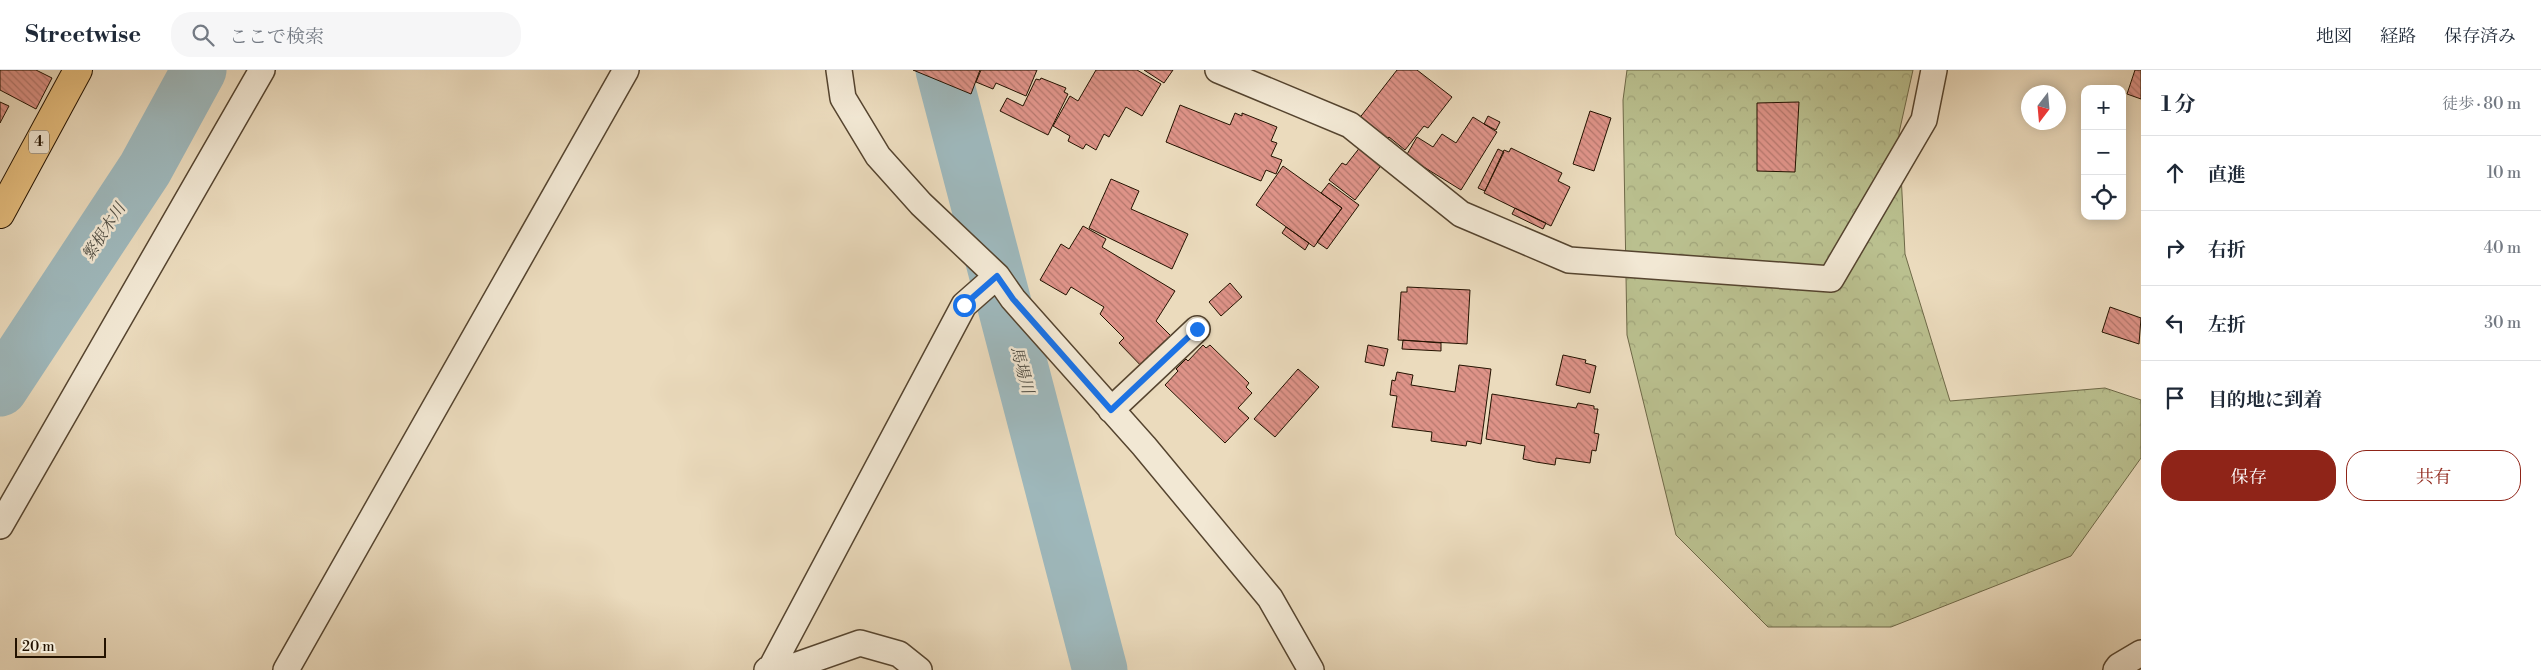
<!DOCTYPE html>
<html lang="ja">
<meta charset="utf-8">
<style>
body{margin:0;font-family:"Libre Bodoni","Noto Serif JP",serif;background:#f6f6f7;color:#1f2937}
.controls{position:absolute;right:15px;top:15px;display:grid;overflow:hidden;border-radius:10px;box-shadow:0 2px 12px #0003}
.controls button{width:45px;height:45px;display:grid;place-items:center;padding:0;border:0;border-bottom:1px solid #e0e1e3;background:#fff;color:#1f2937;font:25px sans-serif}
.compass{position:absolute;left:2021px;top:15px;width:45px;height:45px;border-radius:50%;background:#fff;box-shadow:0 2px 12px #0003;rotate:196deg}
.scale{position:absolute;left:15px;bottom:12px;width:91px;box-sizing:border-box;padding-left:5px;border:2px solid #231200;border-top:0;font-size:14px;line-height:18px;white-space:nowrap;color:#231200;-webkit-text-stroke:4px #f2e8d4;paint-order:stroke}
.stop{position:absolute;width:15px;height:15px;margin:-11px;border:4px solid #1a73e8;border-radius:50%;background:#fff}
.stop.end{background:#1a73e8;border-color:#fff;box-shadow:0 1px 5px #0008}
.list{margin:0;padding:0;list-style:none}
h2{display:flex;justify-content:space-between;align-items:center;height:65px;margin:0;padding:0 20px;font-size:21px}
h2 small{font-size:16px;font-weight:400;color:#747a83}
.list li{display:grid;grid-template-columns:32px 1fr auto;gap:15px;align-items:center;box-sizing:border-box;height:75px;padding:0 20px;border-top:1px solid #e0e1e3}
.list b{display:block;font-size:19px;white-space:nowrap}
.list em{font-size:16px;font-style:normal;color:#747a83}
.actions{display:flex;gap:10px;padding:15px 20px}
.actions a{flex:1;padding:11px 0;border:1px solid #8f2418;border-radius:20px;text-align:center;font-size:18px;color:#8f2418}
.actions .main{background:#8f2418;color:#fff}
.icon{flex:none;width:28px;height:28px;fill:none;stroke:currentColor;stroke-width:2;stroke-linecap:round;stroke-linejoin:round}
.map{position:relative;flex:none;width:2141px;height:600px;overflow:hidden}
header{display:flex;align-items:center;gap:30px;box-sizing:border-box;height:70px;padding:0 25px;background:#fff;border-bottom:1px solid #e0e1e3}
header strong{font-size:24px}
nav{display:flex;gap:28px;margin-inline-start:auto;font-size:18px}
.search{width:350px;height:45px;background:#f6f6f7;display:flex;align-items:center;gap:12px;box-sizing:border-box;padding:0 18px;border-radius:20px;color:#747a83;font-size:19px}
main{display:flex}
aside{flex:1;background:#fff}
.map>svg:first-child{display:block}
</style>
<header>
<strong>Streetwise</strong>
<div class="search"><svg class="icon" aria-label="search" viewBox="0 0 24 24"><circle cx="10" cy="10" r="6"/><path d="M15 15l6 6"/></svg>ここで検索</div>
<nav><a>地図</a><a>経路</a><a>保存済み</a></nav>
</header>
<main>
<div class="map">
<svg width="2141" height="600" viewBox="0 0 2141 600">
<defs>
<pattern id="forest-crowns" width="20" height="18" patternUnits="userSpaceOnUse" patternTransform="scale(1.25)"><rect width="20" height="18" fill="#bac08f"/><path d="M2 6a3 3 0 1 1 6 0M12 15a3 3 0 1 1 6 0" fill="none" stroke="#a0a47a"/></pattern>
<pattern id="building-back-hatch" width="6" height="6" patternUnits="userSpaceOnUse" patternTransform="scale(1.25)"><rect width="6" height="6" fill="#de9388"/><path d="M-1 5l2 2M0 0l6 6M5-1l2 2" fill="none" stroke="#b4776d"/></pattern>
</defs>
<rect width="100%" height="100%" fill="#ebdbbd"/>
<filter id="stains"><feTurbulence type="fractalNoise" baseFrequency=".004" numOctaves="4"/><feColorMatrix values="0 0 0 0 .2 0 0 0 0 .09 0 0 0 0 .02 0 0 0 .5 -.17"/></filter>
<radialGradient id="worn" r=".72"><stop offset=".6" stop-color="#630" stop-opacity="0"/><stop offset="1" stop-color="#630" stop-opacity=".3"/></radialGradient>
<path fill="url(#forest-crowns)" stroke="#6e6948" d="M1627,0h286l-14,63 6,121 45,147 155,-13 36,12v58l-70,98 -180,71h-123l-92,-92 -49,-200 -4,-235z"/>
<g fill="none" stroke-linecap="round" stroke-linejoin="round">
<path stroke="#9eb8bc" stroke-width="55" d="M943,0l157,600
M0,319l145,-220 54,-99"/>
</g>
<path fill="url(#building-back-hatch)" stroke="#231200" d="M0,0h36l16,8 -16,31 -36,-19z
M913,0h67l-9,24z
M981,0h56l-11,26 -30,-13 -3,6 -17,-7z
M1096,0h41l24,14 -19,32 -16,-9 -17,30 -5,-3 -8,16 -10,-6 -3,5 -15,-8 2,-5 -17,-10 17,-30 8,5z
M1144,0h29l-9,13z
M1397,0h20l35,27 -24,31 -4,-2 -19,24 -16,-13 -4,4 -27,-21z
M2135,0h6v29l-14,-5z
M1041,8l25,10 -2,4 4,2 -20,41 -48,-24 7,-13 16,8 13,-27 4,1z
M0,32l9,4 -9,17z
M1799,32l-4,70 -38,-1v-68z
M1180,35l50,20 5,-12 7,3v-3l35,14 -6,14 6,2 -6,13 11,4 -6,14 -10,-4 -5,11 -95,-39z
M1590,41l21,7 -17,53 -21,-7z
M1488,46l12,6 -4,8 -12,-6z
M1473,47l24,15 -36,58 -55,-34 11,-19 16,10 9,-13 14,9z
M1361,76l22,17 -28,37 -26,-20 13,-17 4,2z
M1511,78l51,25 -4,8 12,6 -19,39 -67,-33 20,-43 5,2z
M1498,79l6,3 -19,39 -7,-3z
M1283,96l59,42 -28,39 -58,-42z
M1111,109l28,12 -8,18 57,25 -16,35 -83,-41z
M1329,113l30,22 -32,44 -10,-7 25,-34 -21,-15z
M1515,138l31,15 -3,6 -31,-15z
M1083,156l23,13 -4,8 73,44 -19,30 23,23 -30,30 -30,-31 5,-5 -24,-24 4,-7 -33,-20 -5,8 -26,-15 21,-36 8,5z
M1286,157l23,16 -4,7 -23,-17z
M1230,213l12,14 -21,19 -12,-14z
M1407,217l63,3 -3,54 -69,-4 3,-48h6z
M2110,237l31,11 -2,26 -37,-12z
M1403,270l38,3v8l-39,-2z
M1203,275l3,3 4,-3 39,38 -3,4 6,6 -14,15 11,10 -24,25 -60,-58 13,-14 -2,-2 10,-10 2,2z
M1368,275l20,4 -4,17 -19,-4z
M1563,285l23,5 -1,3 11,3 -6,27 -34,-8z
M1459,295l32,4 -10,75 -14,-3 -1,5 -35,-5 1,-9 -40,-5 5,-31 -7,-1 2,-15 3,1 2,-9 16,3 -2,10 44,7z
M1298,299l21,18 -44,50 -21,-18z
M1492,324l84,14 2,-5 16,3v3h4l-4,24 5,1 -3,17 -4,-1 -2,13 -34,-5 -1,7 -19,-3 -13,-3 2,-13 -39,-7z"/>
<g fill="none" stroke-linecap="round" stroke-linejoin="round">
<defs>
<path id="minor" d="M839,0l4,28 35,58 43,48 76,72 16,23 131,147 126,152 41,72
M1218,0l132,55 111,89 108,46 262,19 93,-159 10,-50
M1111,340l86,-81
M0,456l262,-456
M771,598l193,-363 33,-29
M286,600l340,-600
M767,600l19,-1 74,-26 39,11 20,16
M2116,600l3,-4 22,-13"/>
<path id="primary" d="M0,144l78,-144"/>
</defs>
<use href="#minor" stroke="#55442f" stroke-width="28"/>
<use href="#primary" stroke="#231200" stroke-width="30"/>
<use href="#minor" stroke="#f2e8d4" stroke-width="25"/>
<use href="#primary" stroke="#e6be7e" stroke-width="28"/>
</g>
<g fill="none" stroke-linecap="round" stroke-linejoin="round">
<path stroke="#1a73e8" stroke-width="6" d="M964,235l33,-29 16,23 98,111 86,-81"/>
</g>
<g text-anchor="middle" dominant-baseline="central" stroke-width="5" stroke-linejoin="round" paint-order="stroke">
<rect fill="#f2e8d4" stroke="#615240" stroke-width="1" x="29" y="60.5" width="20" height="23" rx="4"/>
<g font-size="14" font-weight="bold" fill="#231200">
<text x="39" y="72">4</text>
</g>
<g font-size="16" font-style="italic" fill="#4e4c42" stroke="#f2e8d4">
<text transform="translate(104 162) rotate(-57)">繁根木川</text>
<text transform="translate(1022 300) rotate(75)">馬場川</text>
</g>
</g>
<rect width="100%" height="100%" filter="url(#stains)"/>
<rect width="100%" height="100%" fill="url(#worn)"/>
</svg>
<div class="controls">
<button>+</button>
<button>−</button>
<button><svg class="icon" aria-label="locate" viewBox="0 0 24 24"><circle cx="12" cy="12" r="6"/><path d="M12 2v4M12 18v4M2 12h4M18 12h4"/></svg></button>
</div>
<svg class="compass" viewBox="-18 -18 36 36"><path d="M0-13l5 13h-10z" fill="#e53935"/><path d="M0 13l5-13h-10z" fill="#747a83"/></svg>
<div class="scale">20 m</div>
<div class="stop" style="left:964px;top:235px"></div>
<div class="stop end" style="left:1197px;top:259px"></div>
</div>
<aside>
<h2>1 分<small>徒歩 · 80 m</small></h2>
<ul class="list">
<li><svg class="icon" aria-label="ahead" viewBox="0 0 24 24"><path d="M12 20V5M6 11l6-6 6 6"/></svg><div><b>直進</b></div><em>10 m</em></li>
<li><svg class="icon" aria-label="right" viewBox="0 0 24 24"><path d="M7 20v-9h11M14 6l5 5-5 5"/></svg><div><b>右折</b></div><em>40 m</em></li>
<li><svg class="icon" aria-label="left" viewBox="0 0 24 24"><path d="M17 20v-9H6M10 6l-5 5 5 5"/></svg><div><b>左折</b></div><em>30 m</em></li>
<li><svg class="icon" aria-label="arrive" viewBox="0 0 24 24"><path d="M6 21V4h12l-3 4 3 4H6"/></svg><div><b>目的地に到着</b></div></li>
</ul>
<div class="actions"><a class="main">保存</a><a>共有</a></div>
</aside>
</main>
